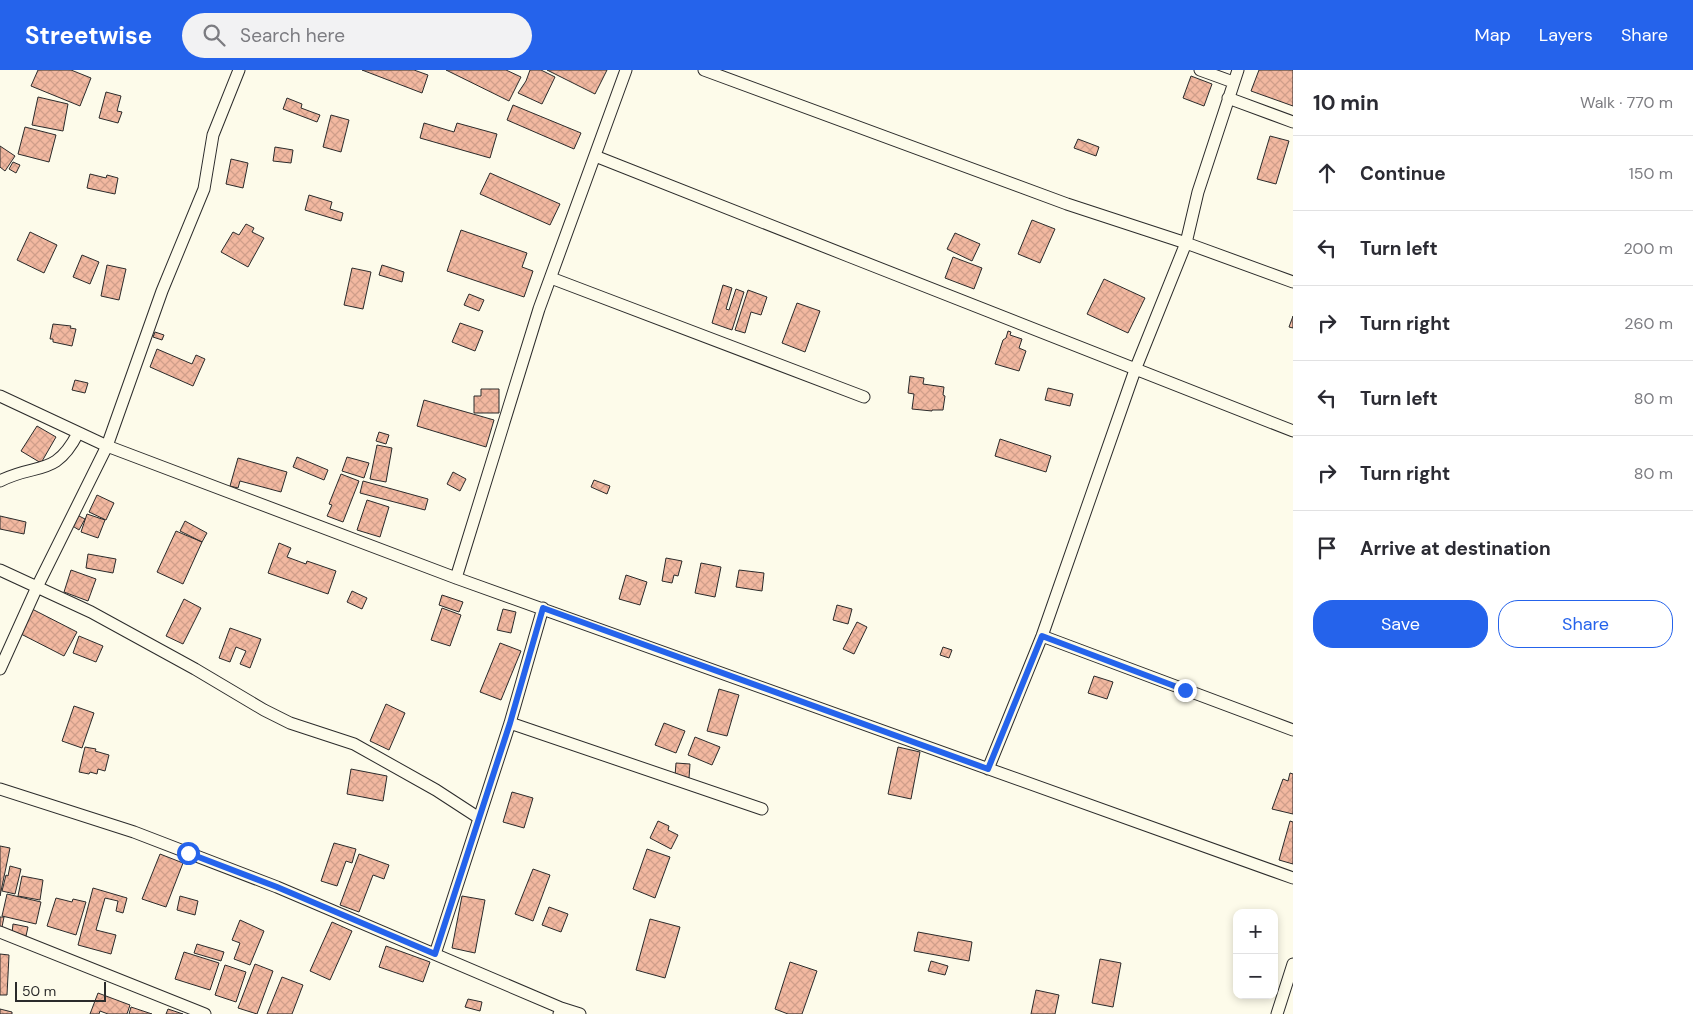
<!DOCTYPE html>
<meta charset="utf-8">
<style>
body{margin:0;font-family:"DM Sans",sans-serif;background:#f2f2f3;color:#2b2b33}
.controls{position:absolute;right:15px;bottom:15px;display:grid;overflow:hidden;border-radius:10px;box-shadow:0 2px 8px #0003}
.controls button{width:45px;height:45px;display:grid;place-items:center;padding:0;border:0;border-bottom:1px solid #e1e1e2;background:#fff;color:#2b2b33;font:25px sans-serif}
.scale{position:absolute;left:15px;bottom:12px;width:91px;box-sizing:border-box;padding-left:5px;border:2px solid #2b2b2b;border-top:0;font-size:14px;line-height:18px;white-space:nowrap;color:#2b2b2b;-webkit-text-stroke:4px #fdfbea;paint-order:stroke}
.stop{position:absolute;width:15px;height:15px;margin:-11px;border:4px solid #2563eb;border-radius:50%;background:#fff}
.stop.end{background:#2563eb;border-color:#fff;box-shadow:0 1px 5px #0008}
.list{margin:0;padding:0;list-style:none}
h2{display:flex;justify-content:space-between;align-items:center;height:65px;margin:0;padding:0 20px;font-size:21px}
h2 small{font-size:16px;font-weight:400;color:#7c7c81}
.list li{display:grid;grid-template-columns:32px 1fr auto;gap:15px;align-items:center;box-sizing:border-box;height:75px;padding:0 20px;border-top:1px solid #e1e1e2}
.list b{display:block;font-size:19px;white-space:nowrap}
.list em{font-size:16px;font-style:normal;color:#7c7c81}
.actions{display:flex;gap:10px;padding:15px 20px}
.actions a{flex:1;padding:11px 0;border:1px solid #2563eb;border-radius:20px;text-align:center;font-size:18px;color:#2563eb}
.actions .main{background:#2563eb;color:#fff}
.icon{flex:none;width:28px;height:28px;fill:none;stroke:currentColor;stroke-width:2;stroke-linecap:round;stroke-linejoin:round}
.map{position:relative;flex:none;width:1293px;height:944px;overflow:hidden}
header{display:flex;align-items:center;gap:30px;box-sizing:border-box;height:70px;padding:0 25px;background:#2563eb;color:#fff}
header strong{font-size:24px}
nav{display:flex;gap:28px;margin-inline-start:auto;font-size:18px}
.search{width:350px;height:45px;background:#f2f2f3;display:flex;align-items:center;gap:12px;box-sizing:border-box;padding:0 18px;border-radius:28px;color:#7c7c81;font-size:19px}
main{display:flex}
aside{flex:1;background:#fff}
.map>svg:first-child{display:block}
</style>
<header>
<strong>Streetwise</strong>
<div class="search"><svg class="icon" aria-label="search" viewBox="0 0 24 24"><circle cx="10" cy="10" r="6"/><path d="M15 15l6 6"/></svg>Search here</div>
<nav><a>Map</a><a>Layers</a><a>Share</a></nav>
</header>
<main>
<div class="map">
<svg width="1293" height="944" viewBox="0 0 1293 944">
<defs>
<pattern id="building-cross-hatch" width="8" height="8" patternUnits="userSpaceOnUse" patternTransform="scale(1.25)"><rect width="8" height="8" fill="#f2b8a0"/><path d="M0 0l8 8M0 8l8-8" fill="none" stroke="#d09e8a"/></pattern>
</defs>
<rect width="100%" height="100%" fill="#fdfbea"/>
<path fill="url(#building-cross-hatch)" stroke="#2b2b2b" d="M38,0h33l20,8 -11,28 -49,-20z
M362,0h52l14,5 -6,18z
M446,0h60l15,7 -12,24z
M530,0h11l14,7 -13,27 -24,-11 8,-12z
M547,0h60l-12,24z
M1259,0h34v36l-42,-15z
M1191,6l21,8 -8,22 -21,-8z
M106,22l15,4 -4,15 5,1 -4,11 -19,-5z
M38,27l30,7 -5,27 -31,-6z
M287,28l15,6 -1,4 19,7 -3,7 -34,-13z
M513,35l68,28 -7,16 -67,-29z
M331,45l18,5 -8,32 -18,-5z
M424,53l30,9 3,-9 40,11 -7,24 -70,-20z
M25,57l31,8 -7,27 -31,-8z
M1270,66l19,5 -13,43 -19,-5z
M1078,69l21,8 -3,9 -22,-8z
M0,76l15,10 -10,15 -5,-4z
M275,77l18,3 -2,13 -18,-2z
M231,89l17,4 -5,25 -17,-4z
M13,92l7,3 -4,8 -7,-4z
M490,103l70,31 -10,21 -70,-31z
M90,104l16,4 1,-3 11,3 -3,16 -28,-6z
M309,125l23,7 -2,7 13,4 -2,8 -36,-11z
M1032,150l23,9 -15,34 -22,-9z
M246,154l8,4 -2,4 12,6 -16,29 -27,-15 12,-20 6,3z
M461,160l66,23 -5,14 11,4 -9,26 -77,-26z
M30,162l27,13 -13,28 -27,-13z
M955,163l25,11 -8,17 -25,-12z
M82,185l17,7 -9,22 -17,-7z
M953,187l29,11 -8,21 -29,-11z
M107,195l19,4 -7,31 -18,-4z
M382,195l22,7 -2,10 -23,-7z
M352,198l19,4 -8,37 -19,-4z
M1104,209l41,19 -17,35 -41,-19z
M723,215l9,3 -6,21 3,1 7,-21 8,3 -12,38 -20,-7z
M748,220l19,7 -6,18 -10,-3 -6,21 -10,-3z
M469,224l15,6 -5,11 -15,-6z
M797,233l23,8 -15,41 -23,-9z
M1293,246v12l-4,-1z
M460,253l23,8 -8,20 -23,-9z
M53,254l18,2 -1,2 6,1 -4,17 -19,-4v-3h-3z
M1008,261l3,1 -1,3 12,4 -3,9 7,3 -7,20 -24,-7 8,-24 3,-2z
M155,262l9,3 -2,5 -9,-3z
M157,279l35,15 4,-9 9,4 -12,27 -43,-19z
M910,306l14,2 -1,6 21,3 -1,8 2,1 -2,14h-11v1l-20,-2 2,-15 -6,-1z
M75,310l13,3 -3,10 -13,-3z
M1048,318l25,6 -3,12 -25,-6z
M481,319h18v24h-25v-17h7z
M424,330l70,20 -8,27 -69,-21z
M37,356l19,11 -15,26 -20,-12z
M379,362l10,3 -3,9 -10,-3z
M1000,369l51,17 -5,16 -51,-16z
M377,375l15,3 -6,34 -16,-3z
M297,387l31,13 -4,10 -31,-13z
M347,387l22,6 -5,15 -22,-7z
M238,388l49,14 -6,20 -41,-11 -2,7 -8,-2z
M453,402l13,7 -6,12 -13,-7z
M341,404l18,7 -16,41 -16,-6 5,-11 -3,-1z
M594,410l16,6 -3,8 -16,-7z
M363,411l65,18 -3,11 -65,-17z
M97,425l17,8 -8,17 -17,-8z
M367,430l22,7 -9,30 -23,-7z
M87,444l18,6 -7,18 -17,-6z
M77,445l8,4 -6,11 -8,-5z
M0,446l26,6 -2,12 -24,-5z
M185,451l22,12 -5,9 -22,-11z
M176,461l26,11 -19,42 -26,-12z
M279,473l12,5 -4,9 19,7 1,-3 29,10 -8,23 -60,-21z
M88,484l28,5 -3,14 -27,-5z
M666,488l16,3 -4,15 -4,-1 -2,8 -10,-2z
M701,493l20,4 -6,30 -20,-4z
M71,500l25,9 -8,22 -24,-9z
M739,500l25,3 -2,18 -26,-4z
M626,505l21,7 -7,23 -21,-6z
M352,521l15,7 -5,11 -15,-7z
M442,525l21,7 -4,10 -20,-7z
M184,529l17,9 -18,36 -17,-8z
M837,535l15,4 -4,15 -15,-4z
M442,538l19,7 -11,31 -19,-6z
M32,539l45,23 -13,24 -45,-23z
M503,539l13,3 -5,21 -14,-3z
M857,552l10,5 -13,27 -11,-5z
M230,558l31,11 -11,29 -10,-4 6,-13 -10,-4 -6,15 -11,-4z
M79,566l24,10 -7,16 -23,-9z
M500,573l21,8 -20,49 -21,-8z
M943,577l9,3 -3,8 -9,-3z
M1094,606l19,6 -6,17 -19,-6z
M719,619l20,6 -12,41 -20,-5z
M386,634l19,9 -16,37 -19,-9z
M74,636l20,7 -12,35 -20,-7z
M664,653l21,8 -9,22 -21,-8z
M695,667l25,10 -8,18 -24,-10z
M85,677l11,2 -1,2 14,4 -4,16 -7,-2 -1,5 -7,-2 -1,2 -10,-2z
M898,677l22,5 -9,47 -23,-5z
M676,693l14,1 -1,14 -14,-2z
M351,699l36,7 -4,25 -36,-7z
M1290,703l3,1v40l-21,-5 11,-30 5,2z
M512,722l21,6 -9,30 -21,-6z
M658,751l11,5 -1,4 10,5 -7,14 -21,-11z
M1290,751l3,1v42l-14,-4z
M334,773l22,6 -4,14 -6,-2 -9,25 -16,-5z
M0,776l10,2 -10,48z
M647,779l23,8 -15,41 -22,-9z
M160,784l23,9 -17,44 -24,-8z
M359,784l30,11 -5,14 -11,-4 -14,37 -19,-7z
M10,796l11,3 -6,25 -13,-3 4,-16 2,1z
M533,799l17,6 -17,46 -18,-7z
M22,806l21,4 -3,20 -22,-4z
M93,818l34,10 -4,15 -7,-2 2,-10 -13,-3 -9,32 20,5 -5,19 -33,-9z
M7,824l34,8 -5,22 -34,-8z
M180,826l18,5 -3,14 -18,-5z
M462,826l23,4 -10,53 -23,-5z
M56,828l16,4 1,-3 13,3 -10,33 -29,-9z
M549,837l19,7 -7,18 -19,-7z
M0,847h4l-2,10h-2z
M650,849l30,8 -15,51 -29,-8z
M240,850l24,11 -14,34 -16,-6 6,-16 -8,-3z
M332,852l20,9 -22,49 -20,-9z
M13,854l15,3 -2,9 -14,-3z
M918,862l54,10 -3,19 -55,-10z
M197,874l27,8 -3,9 -27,-8z
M386,876l44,16 -7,20 -44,-15z
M184,882l35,11 -9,27 -35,-11z
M0,884l9,1 -2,40h-7z
M1100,889l21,4 -8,44 -21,-4z
M931,891l17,5 -3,9 -17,-4z
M790,892l27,9 -15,43h-14l-13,-5z
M255,894l18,7 -16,43 -19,-6z
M225,895l21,7 -10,30 -21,-7z
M282,907l21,8 -11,29h-25z
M1036,920l23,5 -4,19h-24z
M98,923l32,12 -3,9h-19l-8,-3 -1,3h-9z
M468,929l14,3 -2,9 -15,-4z
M131,937l21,7h-23z
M0,939l12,3v2h-12z
M168,939l15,5h-17z"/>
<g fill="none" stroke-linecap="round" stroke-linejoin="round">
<defs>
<path id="street" d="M704,0l363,134 119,39 -51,127 -93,266 -54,133
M1200,0l33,12
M1238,0l-40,122 -12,51 107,39
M1228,28l65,24
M595,86c233,91 464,185 698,275
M551,208l313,119
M0,326l107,50 349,132 837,300
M0,411c37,-19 55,-3 78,-48
M0,500l91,42 104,57 69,41 26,13 64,21 82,46 43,28
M456,508l83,-269 87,-239
M1042,566l251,94
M0,599l37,-82 70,-141 55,-155 42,-102 9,-54 26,-65
M510,653l252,86
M0,719l134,43 143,55 284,121
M0,862l205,82
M435,884l75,-231 33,-115
M559,944l2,-6 19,6
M1277,944l16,-50"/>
</defs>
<use href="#street" stroke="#2b2b2b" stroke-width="13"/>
<use href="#street" stroke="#fdfbea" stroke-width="11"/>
</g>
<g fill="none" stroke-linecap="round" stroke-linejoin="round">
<path stroke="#2563eb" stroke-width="6" d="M188,783l89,34 158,67 75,-231 33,-115 445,161 54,-133 143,54"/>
</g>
</svg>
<div class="controls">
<button>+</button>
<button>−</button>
</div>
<div class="scale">50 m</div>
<div class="stop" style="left:188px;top:783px"></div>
<div class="stop end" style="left:1185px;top:620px"></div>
</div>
<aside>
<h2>10 min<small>Walk · 770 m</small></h2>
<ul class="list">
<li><svg class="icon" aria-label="ahead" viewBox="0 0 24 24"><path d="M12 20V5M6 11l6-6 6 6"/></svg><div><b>Continue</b></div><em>150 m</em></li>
<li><svg class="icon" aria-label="left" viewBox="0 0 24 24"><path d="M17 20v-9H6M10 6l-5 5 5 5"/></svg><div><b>Turn left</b></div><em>200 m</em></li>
<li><svg class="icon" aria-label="right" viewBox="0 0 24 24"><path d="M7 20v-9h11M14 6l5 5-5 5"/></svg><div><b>Turn right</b></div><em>260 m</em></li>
<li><svg class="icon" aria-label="left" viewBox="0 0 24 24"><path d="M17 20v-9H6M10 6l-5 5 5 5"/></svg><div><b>Turn left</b></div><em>80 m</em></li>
<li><svg class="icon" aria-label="right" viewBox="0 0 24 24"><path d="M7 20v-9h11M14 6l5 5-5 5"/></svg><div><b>Turn right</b></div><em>80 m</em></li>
<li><svg class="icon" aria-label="arrive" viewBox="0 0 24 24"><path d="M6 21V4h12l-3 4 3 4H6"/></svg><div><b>Arrive at destination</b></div></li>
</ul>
<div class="actions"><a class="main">Save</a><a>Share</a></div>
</aside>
</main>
